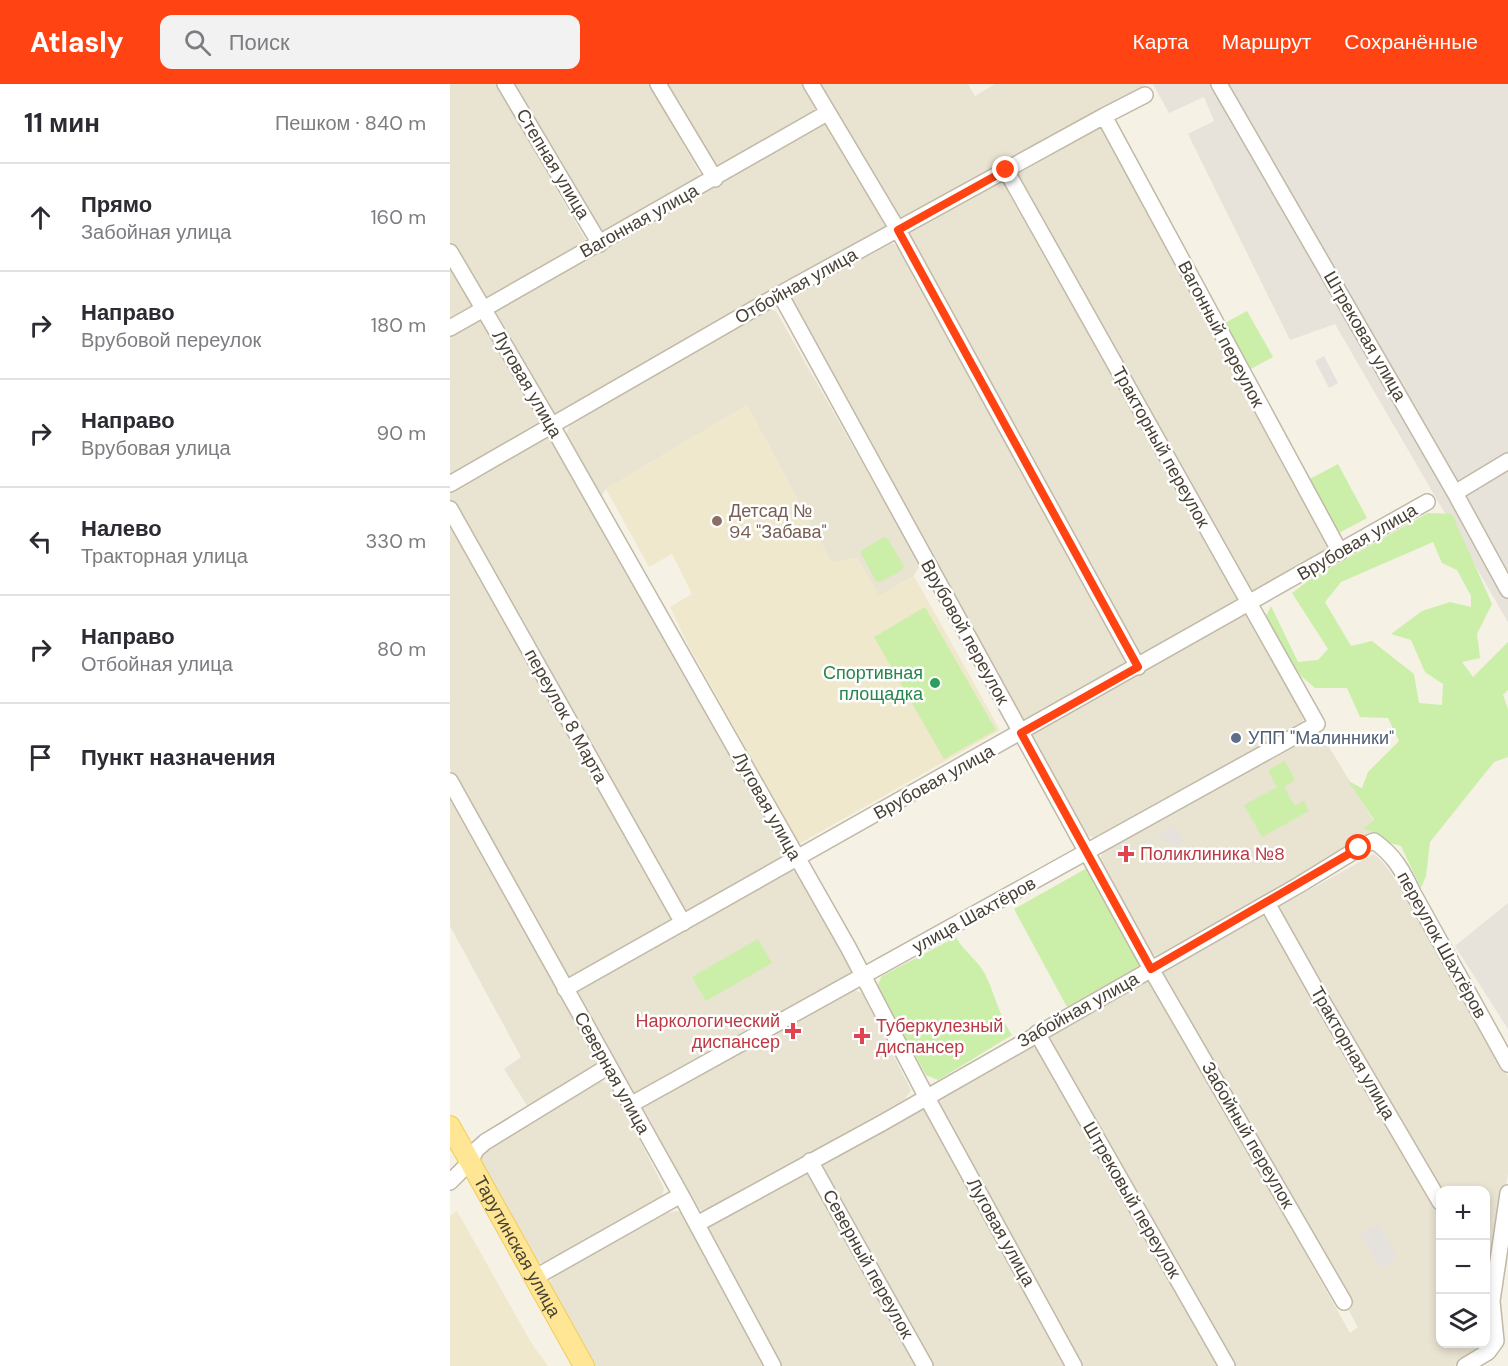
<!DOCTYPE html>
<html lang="ru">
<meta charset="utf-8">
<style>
body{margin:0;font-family:"DM Sans",sans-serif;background:#f2f2f3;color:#2b2b33}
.controls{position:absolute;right:18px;bottom:18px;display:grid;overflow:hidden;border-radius:12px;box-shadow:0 3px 9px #0003}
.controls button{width:54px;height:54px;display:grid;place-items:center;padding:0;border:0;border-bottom:2px solid #e1e1e2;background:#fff;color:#2b2b33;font:30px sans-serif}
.stop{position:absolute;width:18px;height:18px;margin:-14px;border:4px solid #ff4312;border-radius:50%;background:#fff}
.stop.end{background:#ff4312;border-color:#fff;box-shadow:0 2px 6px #0008}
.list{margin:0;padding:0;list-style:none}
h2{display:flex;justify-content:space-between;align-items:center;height:78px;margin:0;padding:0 24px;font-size:26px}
h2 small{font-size:20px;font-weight:400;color:#7c7c81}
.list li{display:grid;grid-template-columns:39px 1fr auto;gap:18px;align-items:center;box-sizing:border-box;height:108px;padding:0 24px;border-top:2px solid #e1e1e2}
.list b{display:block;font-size:22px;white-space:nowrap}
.list p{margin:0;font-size:20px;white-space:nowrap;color:#7c7c81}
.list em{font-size:20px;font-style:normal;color:#7c7c81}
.icon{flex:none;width:33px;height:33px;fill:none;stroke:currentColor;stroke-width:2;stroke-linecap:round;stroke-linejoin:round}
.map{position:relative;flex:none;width:1058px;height:1282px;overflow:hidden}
header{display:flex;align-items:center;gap:36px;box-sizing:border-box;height:84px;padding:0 30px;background:#ff4312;color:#fff}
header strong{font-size:28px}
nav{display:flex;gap:33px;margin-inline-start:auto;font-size:21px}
.search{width:420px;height:54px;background:#f2f2f3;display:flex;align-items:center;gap:15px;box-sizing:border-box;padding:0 21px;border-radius:12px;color:#7c7c81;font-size:22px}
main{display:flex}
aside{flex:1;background:#fff}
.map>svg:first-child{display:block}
</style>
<header>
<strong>Atlasly</strong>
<div class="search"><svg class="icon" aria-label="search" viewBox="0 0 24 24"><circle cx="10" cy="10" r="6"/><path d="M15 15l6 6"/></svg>Поиск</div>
<nav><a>Карта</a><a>Маршрут</a><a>Сохранённые</a></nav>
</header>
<main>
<aside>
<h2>11 мин<small>Пешком · 840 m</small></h2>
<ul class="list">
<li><svg class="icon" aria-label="ahead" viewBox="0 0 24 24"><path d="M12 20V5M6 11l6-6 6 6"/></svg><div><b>Прямо</b><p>Забойная улица</p></div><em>160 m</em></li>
<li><svg class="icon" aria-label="right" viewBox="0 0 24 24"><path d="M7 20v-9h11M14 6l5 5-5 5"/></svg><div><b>Направо</b><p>Врубовой переулок</p></div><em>180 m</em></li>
<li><svg class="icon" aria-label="right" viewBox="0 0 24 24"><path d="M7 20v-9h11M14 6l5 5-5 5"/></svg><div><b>Направо</b><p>Врубовая улица</p></div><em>90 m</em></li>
<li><svg class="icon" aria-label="left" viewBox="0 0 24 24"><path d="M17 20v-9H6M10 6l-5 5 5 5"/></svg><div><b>Налево</b><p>Тракторная улица</p></div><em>330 m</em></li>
<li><svg class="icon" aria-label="right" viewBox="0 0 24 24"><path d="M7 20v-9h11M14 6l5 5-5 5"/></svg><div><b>Направо</b><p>Отбойная улица</p></div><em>80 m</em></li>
<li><svg class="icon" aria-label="arrive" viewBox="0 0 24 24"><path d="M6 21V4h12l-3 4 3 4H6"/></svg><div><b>Пункт назначения</b></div></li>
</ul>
</aside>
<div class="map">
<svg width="1058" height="1282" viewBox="0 0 1058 1282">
<rect width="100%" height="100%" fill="#f5f1e5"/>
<path fill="#e9e3d2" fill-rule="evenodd" d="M0,0h46l89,155 -1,6 -97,55 -6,-3 -31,-52z
M58,0h141l51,90 -3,8 -95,54z
M207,0h148l13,22 -2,7 -104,60z
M370,0h148l7,12 20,-12h151l-249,142z
M370,39l8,3 58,101 -3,7 -324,181 -8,-2 -58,-97 2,-7z
M646,44l7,2 226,413 -2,9 -69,41 -10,-3 -232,-411 2,-6z
M548,100l8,5 231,408 -6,10 -85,48 -7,-1 -231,-415 3,-8z
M442,159l7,5 227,411 -3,7 -98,56 -7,-5 -230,-418z
M0,177l23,40 -1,7 -22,13z
M318,225l8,2 144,254 -6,11 -35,20 -22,-38 -26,4 -84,-157 -141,84 -5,7 -35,-62 4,-9z
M27,236l7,3 57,96 -1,10 -90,50v-144z
M96,349l6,2 234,418 -2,6 -96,53 -5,-2 -233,-409v-13z
M0,437l224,396 -3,8 -96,53 -8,-1 -117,-208z
M793,528l8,5 54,98 -4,11 -205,113 -11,-5 -54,-94 2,-10z
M864,647l8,4 55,92 -11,12 -210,118 -6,-6 -50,-92 3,-8z
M0,706l149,266 -4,10 -67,41 -24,-38 17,-12 -71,-131z
M924,770l8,7 30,42 96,174v97l-22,126v12v-122h-46v154h45v4l-31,18h-374l-144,-263 1,-6zM858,1154l50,89 -8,6 -50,-89z
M339,786l7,1 57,98 -3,8 -213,118 -8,-3 -54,-94 1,-9z
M403,906l9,3 49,97 -6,9 -198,113 -12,-4 -54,-94 3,-8z
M148,996l10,4 7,8 49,96 -2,8 -5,7 -110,60h-12l-52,-94 -3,-11 4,-8z
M471,1021l7,2 141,259h-139l-110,-198 2,-8z
M360,1087l109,195h-141l-73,-135 2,-7z
M226,1127l9,2 83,153h-175l-45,-80 6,-12 114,-61z"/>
<path fill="#e7e2da" d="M703,0h355v538l-173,-298 -45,16 -102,-206 26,-13 -10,-24 -35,16z
M1058,819v126l-53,-83z"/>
<path fill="#efe8cd" d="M297,321l84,157 26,-4 22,38 35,-20 86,154 -201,114 -112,-201 -17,-36 22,-13 -20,-40 -23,13 -43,-78z
M7,1127l75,133 16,22h-98v-150z"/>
<path fill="#cbeea9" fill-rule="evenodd" d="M797,227l26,46 -22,12 -26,-46z
M888,380l29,54 -28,15 -29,-54z
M978,429l24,1 40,90 -15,30 3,24 -18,4 11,15 35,-35v48l-5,5 5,14v48l-14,5 -64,80 -4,34 -5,12 -20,-42 -25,-7 -3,-8 -10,-2 11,-9 -26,-39 14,7 6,-16 31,-31 -11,-23 -28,-1 -13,-29h-32l-14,-12 -37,-56 7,-14 27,56 20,-2 10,-11 -36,-56 20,-15zM983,458l9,21 15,7 14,26v11l-21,-5 -28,9 -31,23 20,6 14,32 18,12 -1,21 -23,-2 -5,-29 -42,-33 -21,5 -26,-44 16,-20z
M434,453l4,2 16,27 -2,4 -22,12 -4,-1 -15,-27 1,-4z
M475,523l71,123 -52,29 -70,-122z
M835,677l10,19 -11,7 11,19 9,-5 5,10 -47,26 -18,-32 33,-18 -9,-17z
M637,784l54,97 -74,42 -53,-98z
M506,853c7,14 21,22 29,37 10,20 14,42 27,61l-74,45 -12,-5 -49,-89 5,-10z
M308,855l14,24 -66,38 -14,-24z"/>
<path fill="#e5e2de" d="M874,272l14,27 -9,5 -14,-27z
M724,741l10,16 -9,5 -20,-10z
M929,1139l19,36 -18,10 -20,-36z"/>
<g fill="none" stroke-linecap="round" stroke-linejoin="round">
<defs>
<path id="minor" d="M55,0l95,160
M208,0l57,95
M361,0l87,146 240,437
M769,0l236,409 53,97
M654,32l236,436
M0,168l101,172 297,523 78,149 148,270
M330,210l371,675 193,333
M0,244l377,-215
M0,400l330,-190 324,-178 41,-21
M1005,409l53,-32
M0,425l233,414
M0,697l231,414 92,171
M817,819l54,96 119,203
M115,905l862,-487
M587,949l190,333
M180,1021l687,-381 -311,-554
M360,1077l115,205
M0,1098l20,-20 6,-12 9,-8 124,-76
M247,1140l185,-101 417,-238 65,-40 10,-4c20,14 29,30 39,52l95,171
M84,1194l147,-83
M1015,1282l23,-14 8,-11 -4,-40 16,-108"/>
<g id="major">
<path id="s1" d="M0,1042l134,240"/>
</g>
</defs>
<use href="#minor" stroke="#c1b9a6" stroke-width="18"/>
<use href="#major" stroke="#f2cc56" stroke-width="22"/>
<use href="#minor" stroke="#fff" stroke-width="15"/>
<use href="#major" stroke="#ffe694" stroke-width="20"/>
</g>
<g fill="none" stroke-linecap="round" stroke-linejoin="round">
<path stroke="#ff4312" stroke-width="8" d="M556,86l-108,60 240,437 -117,66 130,236 208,-121"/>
</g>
<circle fill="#8d6e63" stroke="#fff" stroke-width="2" cx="267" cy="437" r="6"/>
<circle fill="#2e9e5b" stroke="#fff" stroke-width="2" cx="485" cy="599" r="6"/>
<circle fill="#5c6f8a" stroke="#fff" stroke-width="2" cx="786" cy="654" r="6"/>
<g fill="#e0444e" stroke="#fff" stroke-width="2">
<path d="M673 761h6v6h6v6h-6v6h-6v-6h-6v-6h6z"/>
<path d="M340 938h6v6h6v6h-6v6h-6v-6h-6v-6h6z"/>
<path d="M409 943h6v6h6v6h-6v6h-6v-6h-6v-6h6z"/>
</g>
<g text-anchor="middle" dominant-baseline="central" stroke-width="5" stroke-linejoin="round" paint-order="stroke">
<g font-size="18" fill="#484134" stroke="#fff">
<text transform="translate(103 80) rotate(59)">Степная улица</text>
<text transform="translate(189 137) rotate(-29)">Вагонная улица</text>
<text transform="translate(346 202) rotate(-29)">Отбойная улица</text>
<text transform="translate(771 250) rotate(62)">Вагонный переулок</text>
<text transform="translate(915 252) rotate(60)">Штрековая улица</text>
<text transform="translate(77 300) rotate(60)">Луговая улица</text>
<text transform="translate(711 363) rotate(61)">Тракторный переулок</text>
<text transform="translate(907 458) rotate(-30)">Врубовая улица</text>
<text transform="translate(515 548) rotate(61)">Врубовой переулок</text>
<text transform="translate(116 632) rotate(61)">переулок 8 Марта</text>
<text transform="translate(484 698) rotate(-29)">Врубовая улица</text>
<text transform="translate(317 722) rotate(61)">Луговая улица</text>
<text transform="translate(524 831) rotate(-29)">улица Шахтёров</text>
<text transform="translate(992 861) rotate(61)">переулок Шахтёров</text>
<text transform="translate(628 926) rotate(-29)">Забойная улица</text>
<text transform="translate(903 969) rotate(60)">Тракторная улица</text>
<text transform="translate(162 989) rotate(61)">Северная улица</text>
<text transform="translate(798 1051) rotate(60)">Забойный переулок</text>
<text transform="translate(682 1116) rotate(60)">Штрековый переулок</text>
<text transform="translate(551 1148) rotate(61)">Луговая улица</text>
<text stroke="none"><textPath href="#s1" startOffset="138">Тарутинская улица</textPath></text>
<text transform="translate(418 1180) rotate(61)">Северный переулок</text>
</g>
<g font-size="18" fill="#785e54" stroke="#fff" text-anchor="start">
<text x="279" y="427">Детсад №<tspan x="279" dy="21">94 "Забава"</tspan></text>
</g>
<g font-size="18" fill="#27864d" stroke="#fff" text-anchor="end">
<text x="473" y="589">Спортивная<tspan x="473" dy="21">площадка</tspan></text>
</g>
<g font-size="18" fill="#4e5e75" stroke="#fff" text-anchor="start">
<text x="798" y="654">УПП "Малинники"</text>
</g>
<g font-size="18" fill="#be3a42" stroke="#fff" text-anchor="start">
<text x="690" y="770">Поликлиника №8</text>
<text x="330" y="937" text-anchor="end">Наркологический<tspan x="330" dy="21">диспансер</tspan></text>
<text x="426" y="942">Туберкулезный<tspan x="426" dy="21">диспансер</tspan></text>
</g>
</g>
</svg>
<div class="controls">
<button>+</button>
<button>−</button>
<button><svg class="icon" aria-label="layers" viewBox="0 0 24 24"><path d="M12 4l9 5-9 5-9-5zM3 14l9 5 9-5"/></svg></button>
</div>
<div class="stop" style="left:909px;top:764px"></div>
<div class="stop end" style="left:556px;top:86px"></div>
</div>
</main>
